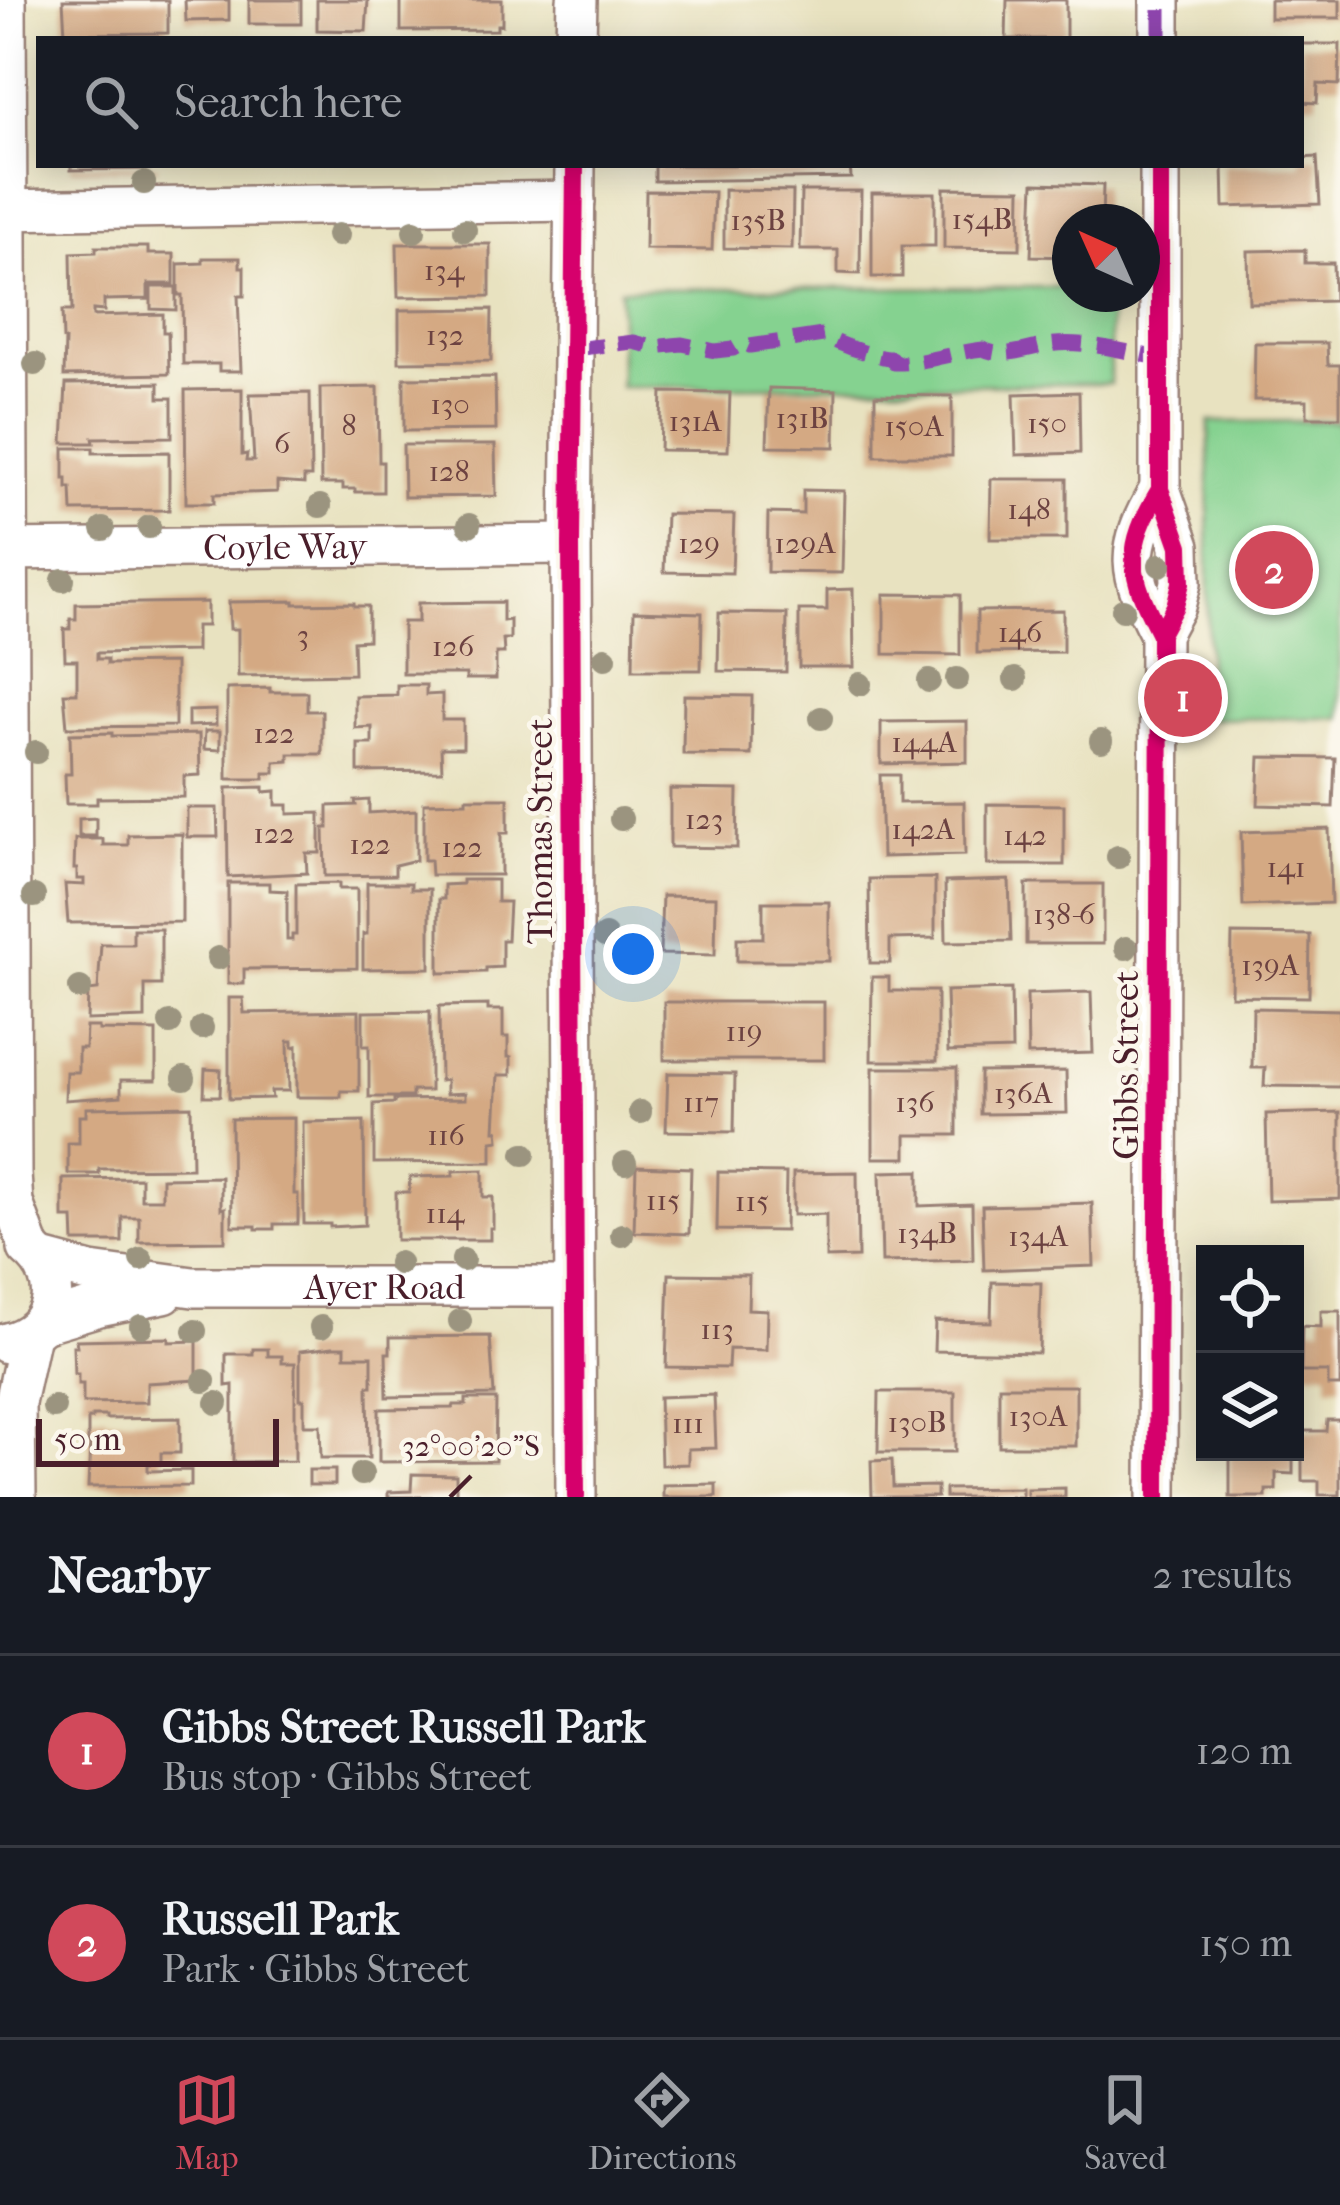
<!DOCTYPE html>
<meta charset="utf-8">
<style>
body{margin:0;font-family:"IM FELL French Canon",serif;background:#242831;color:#f1f3f6}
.controls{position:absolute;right:36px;bottom:36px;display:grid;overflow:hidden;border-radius:0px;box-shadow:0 6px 30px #0003}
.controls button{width:108px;height:108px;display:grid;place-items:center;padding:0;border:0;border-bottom:3px solid #363941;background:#171b24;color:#f1f3f6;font:60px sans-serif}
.compass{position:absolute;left:1052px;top:204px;width:108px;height:108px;border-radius:50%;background:#171b24;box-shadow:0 6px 30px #0003;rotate:315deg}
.scale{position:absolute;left:36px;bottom:30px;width:243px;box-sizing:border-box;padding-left:12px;border:6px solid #4a1f2b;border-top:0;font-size:33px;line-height:42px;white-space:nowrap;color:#4a1f2b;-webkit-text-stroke:9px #fbf7ec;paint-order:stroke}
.you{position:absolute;left:633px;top:954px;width:42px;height:42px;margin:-30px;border:9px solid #fff;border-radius:50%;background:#1a73e8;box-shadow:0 0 0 18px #1a73e833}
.badge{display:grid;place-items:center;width:78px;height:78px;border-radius:50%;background:#d1495b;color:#fff;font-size:39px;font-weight:700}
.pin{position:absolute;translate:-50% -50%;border:6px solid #fff;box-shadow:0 3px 12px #0006}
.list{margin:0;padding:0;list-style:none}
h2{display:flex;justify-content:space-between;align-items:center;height:156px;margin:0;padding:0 48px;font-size:51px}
h2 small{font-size:39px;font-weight:400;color:#9ea1a6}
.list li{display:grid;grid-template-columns:78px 1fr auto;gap:36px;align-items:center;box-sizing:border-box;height:192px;padding:0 48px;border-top:3px solid #363941}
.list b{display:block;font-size:45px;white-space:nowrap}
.list p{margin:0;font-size:39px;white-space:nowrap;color:#9ea1a6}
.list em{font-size:39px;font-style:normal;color:#9ea1a6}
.icon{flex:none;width:66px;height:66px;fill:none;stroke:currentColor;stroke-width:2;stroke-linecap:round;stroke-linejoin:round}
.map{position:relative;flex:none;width:1340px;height:1497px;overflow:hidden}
.search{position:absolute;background:#171b24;box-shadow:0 6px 30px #0003;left:36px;right:36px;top:36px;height:132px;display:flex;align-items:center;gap:30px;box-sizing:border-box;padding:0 42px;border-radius:0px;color:#9ea1a6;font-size:45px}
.sheet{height:540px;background:#171b24}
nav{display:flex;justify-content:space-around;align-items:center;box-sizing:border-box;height:168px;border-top:3px solid #363941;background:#171b24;font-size:33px;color:#9ea1a6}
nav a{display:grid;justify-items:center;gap:6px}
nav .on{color:#d1495b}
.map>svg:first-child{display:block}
</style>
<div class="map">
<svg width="1340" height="1497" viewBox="0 0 1340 1497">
<rect width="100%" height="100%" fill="#fbf7ec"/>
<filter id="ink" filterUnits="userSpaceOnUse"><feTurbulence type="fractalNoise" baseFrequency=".00833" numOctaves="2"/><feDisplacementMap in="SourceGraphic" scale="24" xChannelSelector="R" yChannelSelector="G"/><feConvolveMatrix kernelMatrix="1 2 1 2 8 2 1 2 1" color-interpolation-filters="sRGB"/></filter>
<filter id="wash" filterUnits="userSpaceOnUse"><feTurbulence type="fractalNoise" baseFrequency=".004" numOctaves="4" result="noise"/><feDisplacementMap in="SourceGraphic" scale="48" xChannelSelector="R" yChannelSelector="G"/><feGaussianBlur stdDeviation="2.7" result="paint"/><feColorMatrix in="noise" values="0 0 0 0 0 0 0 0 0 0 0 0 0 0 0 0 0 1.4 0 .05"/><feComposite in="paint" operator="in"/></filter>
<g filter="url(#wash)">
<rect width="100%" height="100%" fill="#e8e2c0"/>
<path fill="#85d290" stroke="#68785e" stroke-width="3" d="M1070,287v7h40v90l-490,3v-98z
M1340,421v297l-133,1 2,-297z"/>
<g id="blocks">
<path fill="#d4a983" d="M63,0h105v33l-103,1z
M185,0h44v20l-43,1z
M249,0h52v24h-52z
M317,0h51l-2,31 -49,-1z
M401,0h101v25h-5v5l-96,1z
M1007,0h59v39h-60z
M1270,0h70v18h-70z
M1301,44h39l-1,41 -21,-1 -1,19 -16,-1z
M1317,157l3,47 -96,3 -1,-42h78v-7z
M71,165h87v4l-87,1z
M655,165h195l1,13 -196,3z
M1034,183l69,2 -1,37h-32v35l-39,-1z
M944,188l77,1 -1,60 -76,-1z
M724,190l69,1 -1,58 -68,-1z
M646,191l68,1 -2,58 -67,-1z
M801,191h60l-1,83 -22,-1v-23h-38z
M872,193h63v53h-33v31h-30z
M397,244h93v52l-92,1z
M96,247h52v7h26v30h-26v15l-44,1v11l-11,-1v6l70,-2v18h5l1,42 -105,2 1,-36 -2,-1 -1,-28h10l-1,-58 25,-1z
M1305,250v13h28l1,38 -85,2 -1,-52z
M203,258h37v9h4v29h-6l3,75h-22v-7h-36l-1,-69h-4v-31l25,-1z
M151,287h25v23l-25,-1z
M492,309l-1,52 -92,1v-52z
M1255,343h72l1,22h12v52h-33v-17h-53z
M495,377l1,53 -92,1v-53z
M159,383v15h13v39l-79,1 1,5h-31l3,-59z
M378,387l1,75h4v30h-28v-3h-12v-5h-22l-1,-96z
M769,388l67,2 -1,57 -68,-1z
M242,389v66l5,-1 -1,7h8l-4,-67 60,-1 1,84h-7v7l-27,-2v10l-63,2v9h-28l-1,-113z
M662,392l68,1 -2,58 -68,-1z
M1079,392l1,61 -64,2 -2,-61z
M875,395l77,1v60h-77z
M403,445h92l1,51 -92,1z
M64,448h29v5l76,-1v58l-97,1 -1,-23h-4v-9h-3z
M991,479h76v60h-77z
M803,490l41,1 -2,82 -75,-1 1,-59 35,1z
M666,514l68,1 -2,58 -68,-1z
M853,589l1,78h-55v-57h28v-20z
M884,594l76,1v60l-76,-1z
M294,601v3l60,-1v3h14v34l-15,1 1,33 -116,2v-47h-8l-1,-27z
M207,602v24h-11v25l-99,2v6h10v5l68,-1v63l-108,1 -3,-34h13v-33h-12l-1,-31h6v-10h6v-15z
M503,602v19l7,-1v19h-7l1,14h-8v26h-30v-5h-63v-52h15v-19z
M1063,610v42l-86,1v-42z
M634,611l68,2 -1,57h-68z
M719,613l68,1 -1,58 -68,-1z
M397,685h29v10l16,-1v26h21v28h-22l1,23 -84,1v-28h14v-17l-17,1v-32l42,-1z
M270,688v4h37v19h15v43h-33v7l-14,1v11h-11v6h-37v-90z
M684,695l68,1 -1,59 -68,-1z
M216,710v15l-28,1v-15z
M967,721v41l-86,2v-42z
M205,731h15v19l-16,-1z
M112,733v3l87,-2 1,41 -16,1v21l-87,1v6h-31l-1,-30h6l-1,-40z
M1260,757l75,1 -2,49 -75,-2z
M880,775h19v28l65,-1 1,53 -83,2z
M264,787v5l12,-1v14h12v9l32,-1v40h-14l1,20 -79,4 -1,-89z
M670,789l68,1 -1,58 -67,-1z
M466,798h42v35h-7v42h-70l-1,-15h-6v-57l42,-1z
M369,800v13l47,-3v50l-21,5v10l-70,1 -1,-48h4v-22l28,-1 -1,-4z
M987,804l77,1v60h-77z
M187,808h30l1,29h-31z
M96,818v18h-17v-17z
M1329,829l2,74 -88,3 -2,-74z
M182,834v88l-114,1 -3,-39 19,1v-6h-7v-10h-3l1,-30h28v6h25v-10z
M935,878v60l-45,1v24h-20l-1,-84z
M462,880h35v22h12l-2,38h-5v27l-16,1v4l-47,1v-74h5v-14l18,-1z
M1009,880l2,61 -65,1 -1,-60z
M228,883h42v7l17,1v49h5v-5h4v-51l43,-1v6h18v79l-113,1v15h-16z
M367,883h44v6h19v79l-67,1v-35h4z
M1026,884h77v60h-77z
M662,896l54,1 -1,58 -55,-1z
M763,902h66v59h-92v-23h26z
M133,929h28v56h-16v33l-58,2 1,-29 10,-1 3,-46h32z
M1232,934l78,1 -1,62 -78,-1z
M872,977h17v14h48v70h-66z
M1011,989l1,61 -64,2 -2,-61z
M1091,992l2,61 -65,2 -1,-61z
M229,998h14l1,15 115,-2v80h-18v6h-44v-51l-4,1v-6h-5l1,50h-18l1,7 -43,1z
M664,1002h160v58h-160z
M488,1005v5h15v27h5v20h3v18h-13l-3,55h3l1,10 -7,1v21l-118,1v-59l20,-1v-3l71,-1v-6l-19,1v-14l-6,1 -1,-75z
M1253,1008l87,2v77l-76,-1 1,-18h-13z
M430,1011v80h-18v6h-43v-51h-6v-34z
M86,1027h13v3l57,1v49h-35v16l-56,4 1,-28h12v-24h7z
M873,1068h84v67h-51v23h-33z
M205,1069l16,1 -1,26h-16z
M1066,1071l1,42 -87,1v-42z
M668,1073l67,1 -1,58 -68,-1z
M191,1106l1,62 -93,1v5h-31v-31h11v-27h7v-8z
M1340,1112v87l-72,2 -2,-87z
M294,1118v76h4v30h-24v5h-18v-3h-24l-1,-107z
M364,1121l1,104 -35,2v-3h-26l-1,-102z
M636,1166l55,2 -2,66 -55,-2z
M483,1170v27h10v31h-3v12h-94v-48h13l1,-15 43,-1v-5z
M919,1171v35l53,-2 1,56 -91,2 -2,-90z
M718,1172l68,1 -1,58 -68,-1z
M857,1172l1,85 -32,1v-44l-33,1v-42z
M221,1177v32l4,-1v33l-86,1v-25h-17v25h-48l-1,-24h-10v-39l78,-1v21h21v-21z
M1092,1203l2,63 -110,4 -2,-64z
M669,1274l80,1 -1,34 19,1 -1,40 -37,-1 -1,19 -62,-1z
M992,1282l49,1 -2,70 -105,-2 1,-30 56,1z
M1321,1311h19v75h-12v-14h-27l1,-46 19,1z
M490,1336l4,59 -107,2 -1,-44h4v-16z
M169,1338v4l28,-1v39l-50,3v19l-64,1v-19h-5v-10h-4l-1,-28h4l-1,-6z
M333,1347h12v9h27v30h-4l1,72h-48l-1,-33h-16v-26h-4v-48z
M253,1349h15v7h14v7h13v98l-62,1v-77l-7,1v-32h27z
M999,1386h77v60h-77z
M879,1392h76v60h-77z
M714,1395l2,53 -28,1v15l-27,1 -2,-68z
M466,1399h30l-1,62 -116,1v-53l74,-1 1,-3h12z
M92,1416h14v3l74,-1v35h-19v11h-13v7l43,-1v16l-103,1 2,-44h-2v-24h4z
M1327,1420h13v75h-21v-14h-17v-50h24z
M1230,1452h63v22l-17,-1v17h-10v7h-36z
M892,1460l1,27 44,-1v11h-65l-1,-36z
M309,1470h26v15h-26z
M412,1474l44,1v22h-68v-5l23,-1z
M716,1484v13h-53v-12z
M1022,1488v9h-77v-8z
M1065,1488v9h-38v-8z"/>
</g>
</g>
<g filter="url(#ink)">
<use href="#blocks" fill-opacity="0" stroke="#998076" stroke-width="3"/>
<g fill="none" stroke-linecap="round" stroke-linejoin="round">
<defs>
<g id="minor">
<path d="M6,0l5,1174 2,29 17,46"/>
<path d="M576,39l1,-39"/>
<path d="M1160,39v-39"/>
<path d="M575,165l-4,379 5,953"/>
<path d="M0,210l575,-9"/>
<path id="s1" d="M0,550l571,-6"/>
<path d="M1160,634c-32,-62 -37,-83 0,-145"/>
<path id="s2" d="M42,1260l49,13 102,14h382"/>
<path d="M42,1323l57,-17 65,-13"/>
<path d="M7,1343c50,-12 59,-64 21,-95"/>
<path d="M16,1497l-1,-94 15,-69"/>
<path d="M1157,1497l3,-863 15,-28 6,-23 -1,-37 -20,-57v-324"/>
</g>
</defs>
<use href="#minor" stroke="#998076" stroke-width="44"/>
<use href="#minor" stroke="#fff" stroke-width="39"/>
<path stroke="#8e44ad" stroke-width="15" stroke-dasharray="30 15" stroke-linecap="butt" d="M1160,39v-39
M573,349l61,-7 19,5 29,-3 33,7 18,-2 10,-6 7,3 73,-11c12,8 53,23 68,23l3,5c31,1 59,-11 89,-14 21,10 43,0 64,-4 36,-6 77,7 113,13"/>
<defs>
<path id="cycleway" d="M575,165l-4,379 5,953
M1160,634c-32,-62 -37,-83 0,-145
M1157,1497l3,-863 15,-28 6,-23 -1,-37 -20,-57v-324"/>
</defs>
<use href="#cycleway" stroke="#fbf7ec" stroke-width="26"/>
<use href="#cycleway" stroke="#d6006c" stroke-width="18"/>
</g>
<g fill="#9b947f">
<circle cx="144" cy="183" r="12"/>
<circle cx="465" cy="230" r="12"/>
<circle cx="414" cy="231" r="12"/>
<circle cx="338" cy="235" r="12"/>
<circle cx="35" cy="364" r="12"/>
<circle cx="320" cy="506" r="12"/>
<circle cx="469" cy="525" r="12"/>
<circle cx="149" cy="527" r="12"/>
<circle cx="103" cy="529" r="12"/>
<circle cx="1160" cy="565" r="12"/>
<circle cx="63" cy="580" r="12"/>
<circle cx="1123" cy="610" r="12"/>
<circle cx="605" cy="658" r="12"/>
<circle cx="957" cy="679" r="12"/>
<circle cx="1015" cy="679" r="12"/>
<circle cx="929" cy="681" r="12"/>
<circle cx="860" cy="684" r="12"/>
<circle cx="821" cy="718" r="12"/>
<circle cx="1101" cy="741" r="12"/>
<circle cx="36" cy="752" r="12"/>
<circle cx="621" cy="819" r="12"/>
<circle cx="1118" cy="857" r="12"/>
<circle cx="34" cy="896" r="12"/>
<circle cx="605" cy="936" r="12"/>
<circle cx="1126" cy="948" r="12"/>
<circle cx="218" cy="958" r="12"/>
<circle cx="80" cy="988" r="12"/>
<circle cx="170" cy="1023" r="12"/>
<circle cx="202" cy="1028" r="12"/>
<circle cx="184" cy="1078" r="12"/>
<circle cx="640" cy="1112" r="12"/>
<circle cx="524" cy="1154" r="12"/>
<circle cx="625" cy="1163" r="12"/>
<circle cx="622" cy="1235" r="12"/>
<circle cx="141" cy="1259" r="12"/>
<circle cx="463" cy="1260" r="12"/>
<circle cx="399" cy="1263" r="12"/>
<circle cx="460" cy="1321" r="12"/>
<circle cx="141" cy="1326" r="12"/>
<circle cx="321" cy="1327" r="12"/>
<circle cx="195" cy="1331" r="12"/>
<circle cx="204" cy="1381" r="12"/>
<circle cx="217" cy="1403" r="12"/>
<circle cx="54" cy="1407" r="12"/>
<circle cx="362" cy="1474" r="12"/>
</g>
</g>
<path fill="none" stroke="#4a1f2b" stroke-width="4.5" d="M450,1497l21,-21"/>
<g text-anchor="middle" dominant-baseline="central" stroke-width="9" stroke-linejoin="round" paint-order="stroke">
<g font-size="30" fill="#6c4241">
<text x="982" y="219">154B</text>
<text x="758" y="220">135B</text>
<text x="444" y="270">134</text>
<text x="445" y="335">132</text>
<text x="450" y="404">130</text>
<text x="802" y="418">131B</text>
<text x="695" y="421">131A</text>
<text x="1047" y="423">150</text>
<text x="349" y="425">8</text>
<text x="914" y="426">150A</text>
<text x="282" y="443">6</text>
<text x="449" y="471">128</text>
<text x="1029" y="509">148</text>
<text x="699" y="543">129</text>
<text x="805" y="543">129A</text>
<text x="1020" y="632">146</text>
<text x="303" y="635">3</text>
<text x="453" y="646">126</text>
<text x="274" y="733">122</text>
<text x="924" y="742">144A</text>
<text x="704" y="819">123</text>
<text x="923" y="829">142A</text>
<text x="274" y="833">122</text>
<text x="1025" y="835">142</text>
<text x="370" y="844">122</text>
<text x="462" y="847">122</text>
<text x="1286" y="867">141</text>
<text x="1064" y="914">138-6</text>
<text x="1270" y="965">139A</text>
<text x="744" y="1031">119</text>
<text x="1023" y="1093">136A</text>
<text x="701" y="1102">117</text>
<text x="915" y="1102">136</text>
<text x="446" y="1135">116</text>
<text x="663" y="1200">115</text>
<text x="752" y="1201">115</text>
<text x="445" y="1213">114</text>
<text x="927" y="1233">134B</text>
<text x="1038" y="1236">134A</text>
<text x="717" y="1329">113</text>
<text x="1038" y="1416">130A</text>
<text x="917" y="1422">130B</text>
<text x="688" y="1423">111</text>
</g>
<g font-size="36" fill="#4a1f2b" stroke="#fbf7ec">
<text stroke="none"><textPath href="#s1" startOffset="285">Coyle Way</textPath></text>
<text transform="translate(540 831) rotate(-90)">Thomas Street</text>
<text transform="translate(1126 1065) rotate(-90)">Gibbs Street</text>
<text stroke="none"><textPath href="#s2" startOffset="345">Ayer Road</textPath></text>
</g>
</g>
<g font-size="30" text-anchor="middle" fill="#4a1f2b" stroke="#fbf7ec" stroke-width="9" stroke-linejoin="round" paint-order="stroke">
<text x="471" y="1456">32°00'20"S</text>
</g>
</svg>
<div class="controls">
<button><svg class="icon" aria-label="locate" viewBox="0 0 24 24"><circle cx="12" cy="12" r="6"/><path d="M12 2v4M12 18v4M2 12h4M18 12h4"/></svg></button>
<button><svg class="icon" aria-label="layers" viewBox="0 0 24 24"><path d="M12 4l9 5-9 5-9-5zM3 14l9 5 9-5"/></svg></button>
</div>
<svg class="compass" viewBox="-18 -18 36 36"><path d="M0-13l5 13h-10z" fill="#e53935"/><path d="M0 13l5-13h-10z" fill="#9ea1a6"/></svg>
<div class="scale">50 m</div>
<div class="you"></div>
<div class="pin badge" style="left:1183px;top:698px">1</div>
<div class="pin badge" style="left:1274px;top:570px">2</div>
<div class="search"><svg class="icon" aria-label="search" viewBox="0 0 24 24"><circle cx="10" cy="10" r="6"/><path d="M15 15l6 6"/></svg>Search here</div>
</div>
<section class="sheet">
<h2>Nearby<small>2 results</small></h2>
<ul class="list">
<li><span class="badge">1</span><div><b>Gibbs Street Russell Park</b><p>Bus stop · Gibbs Street</p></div><em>120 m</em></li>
<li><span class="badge">2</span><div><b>Russell Park</b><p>Park · Gibbs Street</p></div><em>150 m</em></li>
</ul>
</section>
<nav>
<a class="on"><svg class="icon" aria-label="map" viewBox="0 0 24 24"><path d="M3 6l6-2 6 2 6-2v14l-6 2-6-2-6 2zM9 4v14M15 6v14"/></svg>Map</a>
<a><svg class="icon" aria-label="directions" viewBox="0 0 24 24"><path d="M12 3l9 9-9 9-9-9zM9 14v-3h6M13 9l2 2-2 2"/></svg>Directions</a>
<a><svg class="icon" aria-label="saved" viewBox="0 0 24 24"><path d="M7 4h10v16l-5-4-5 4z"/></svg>Saved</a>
</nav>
